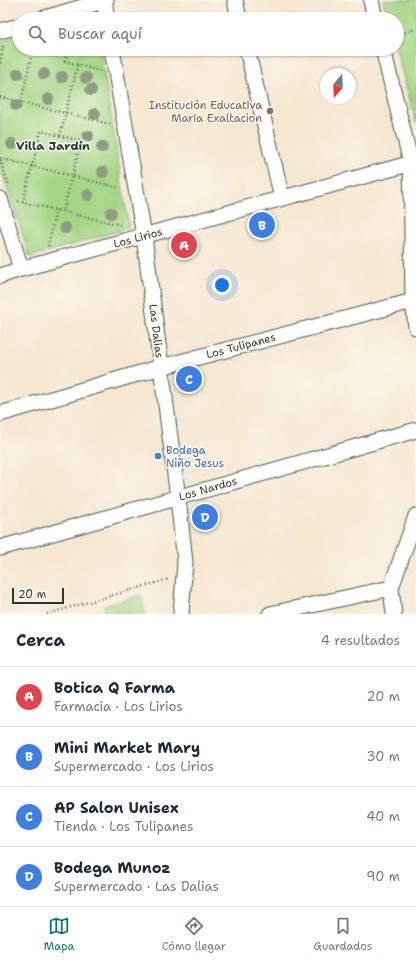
<!DOCTYPE html>
<html lang="es">
<meta charset="utf-8">
<style>
body{margin:0;font-family:"Shantell Sans",sans-serif;background:#f2f2f3;color:#1f2937}
.compass{position:absolute;left:320px;top:68px;width:36px;height:36px;border-radius:50%;background:#fff;box-shadow:0 1px 3px #0004;rotate:199deg}
.scale{position:absolute;left:12px;bottom:10px;width:52px;box-sizing:border-box;padding-left:4px;border:2px solid #1f3d34;border-top:0;font-size:11px;line-height:14px;white-space:nowrap;color:#1f3d34;-webkit-text-stroke:3px #fbf7ec;paint-order:stroke}
.you{position:absolute;left:222px;top:285px;width:14px;height:14px;margin:-10px;border:3px solid #fff;border-radius:50%;background:#1a73e8;box-shadow:0 0 0 6px #1a73e833}
.badge{display:grid;place-items:center;width:26px;height:26px;border-radius:50%;background:#0f766e;color:#fff;font-size:13px;font-weight:700}
.pin{position:absolute;translate:-50% -50%;border:2px solid #fff;box-shadow:0 1px 4px #0006}
.list{margin:0;padding:0;list-style:none}
h2{display:flex;justify-content:space-between;align-items:center;height:52px;margin:0;padding:0 16px;font-size:17px}
h2 small{font-size:13px;font-weight:400;color:#747a83}
.list li{display:grid;grid-template-columns:26px 1fr auto;gap:12px;align-items:center;box-sizing:border-box;height:60px;padding:0 16px;border-top:1px solid #e0e1e3}
.list b{display:block;font-size:15px;white-space:nowrap}
.list p{margin:0;font-size:13px;white-space:nowrap;color:#747a83}
.list em{font-size:13px;font-style:normal;color:#747a83}
.icon{flex:none;width:22px;height:22px;fill:none;stroke:currentColor;stroke-width:2;stroke-linecap:round;stroke-linejoin:round}
.map{position:relative;flex:none;width:416px;height:614px;overflow:hidden}
.search{position:absolute;background:#fff;box-shadow:0 1px 3px #0004;left:12px;right:12px;top:12px;height:44px;display:flex;align-items:center;gap:10px;box-sizing:border-box;padding:0 14px;border-radius:22px;color:#747a83;font-size:15px}
.sheet{height:292px;background:#fff}
nav{display:flex;justify-content:space-around;align-items:center;box-sizing:border-box;height:56px;border-top:1px solid #e0e1e3;background:#fff;font-size:11px;color:#747a83}
nav a{display:grid;justify-items:center;gap:2px}
nav .on{color:#0f766e}
.map>svg:first-child{display:block}
</style>
<div class="map">
<svg width="416" height="614" viewBox="0 0 416 614">
<rect width="100%" height="100%" fill="#fbf7ec"/>
<filter id="ink" filterUnits="userSpaceOnUse"><feTurbulence type="fractalNoise" baseFrequency=".025" numOctaves="2"/><feDisplacementMap in="SourceGraphic" scale="8" xChannelSelector="R" yChannelSelector="G"/><feConvolveMatrix kernelMatrix="1 2 1 2 8 2 1 2 1" color-interpolation-filters="sRGB"/></filter>
<filter id="wash" filterUnits="userSpaceOnUse"><feTurbulence type="fractalNoise" baseFrequency=".012" numOctaves="4" result="noise"/><feDisplacementMap in="SourceGraphic" scale="16" xChannelSelector="R" yChannelSelector="G"/><feGaussianBlur stdDeviation="0.9" result="paint"/><feColorMatrix in="noise" values="0 0 0 0 0 0 0 0 0 0 0 0 0 0 0 0 0 1.4 0 .05"/><feComposite in="paint" operator="in"/></filter>
<g filter="url(#wash)">
<rect width="100%" height="100%" fill="#f6e7d1"/>
<path fill="#a4d685" stroke="#628a5c" d="M383,0h33v123l-20,-74 1,-30h-9z
M95,12l1,7h-24z
M19,35v14h81l29,179 -99,29 -30,-89v-127z
M140,595l6,19h-40l-2,-8z"/>
</g>
<g filter="url(#ink)">
<g fill="none" stroke-linecap="round" stroke-linejoin="round">
<defs>
<path id="minor" d="M104,0l3,19
M235,0l4,19
M371,0l4,19
M42,19l64,-19
M0,31l19,-5
M112,49l32,187 34,262 7,64 -4,52
M247,49l35,149
M383,49l28,114 2,138 3,26
M0,199l21,70
M0,276l21,-7 395,-107
M0,414l161,-47 252,-66
M0,548l416,-118
M270,614l121,-26
M394,614l-3,-26 25,-72"/>
</defs>
<use href="#minor" stroke="#3f564c" stroke-width="17"/>
<path stroke="#3f564c" stroke-width="2.5" stroke-dasharray="1 3" stroke-linecap="butt" d="M397,35l19,-6
M68,49l-3,12 35,10
M85,49l13,4
M0,63l3,-17
M0,97l110,27
M21,102l12,-53
M60,136l18,-72
M0,158l120,30
M0,160l9,26
M18,201l102,24
M23,202l18,-71 40,10 -18,71
M48,246l8,-36
M47,614l122,-35"/>
<use href="#minor" stroke="#fff" stroke-width="15"/>
</g>
<g fill="#8f9b83">
<circle cx="18" cy="74" r="6"/>
<circle cx="44" cy="74" r="6"/>
<circle cx="62" cy="77" r="6"/>
<circle cx="86" cy="78" r="6"/>
<circle cx="91" cy="90" r="6"/>
<circle cx="48" cy="99" r="6"/>
<circle cx="16" cy="105" r="6"/>
<circle cx="95" cy="114" r="6"/>
<circle cx="88" cy="136" r="6"/>
<circle cx="12" cy="144" r="6"/>
<circle cx="102" cy="147" r="6"/>
<circle cx="103" cy="172" r="6"/>
<circle cx="88" cy="195" r="6"/>
<circle cx="111" cy="213" r="6"/>
<circle cx="65" cy="228" r="6"/>
</g>
</g>
<circle fill="#8d6e63" stroke="#fbf7ec" stroke-width="1.5" cx="270" cy="111" r="4"/>
<circle fill="#3f7fe0" stroke="#fbf7ec" stroke-width="1.5" cx="158" cy="456" r="4"/>
<g text-anchor="middle" dominant-baseline="central" stroke-width="3" stroke-linejoin="round" paint-order="stroke">
<g font-size="11" fill="#785e54" stroke="#fbf7ec" text-anchor="end">
<text x="262" y="105">Institución Educativa<tspan x="262" dy="13">Maria Exaltacion</tspan></text>
</g>
<g font-size="11" fill="#1f3d34" stroke="#fbf7ec">
<text transform="translate(138 238) rotate(-15)">Los Lirios</text>
<text transform="translate(156 331) rotate(83)">Las Dalias</text>
<text transform="translate(241 346) rotate(-15)">Los Tulipanes</text>
<text transform="translate(208 489) rotate(-16)">Los Nardos</text>
</g>
<g font-size="11" fill="#366cbe" stroke="#fbf7ec" text-anchor="start">
<text x="166" y="450">Bodega<tspan x="166" dy="13">Niño Jesus</tspan></text>
</g>
<g font-size="12" font-weight="bold" fill="#1f3d34" stroke="#fbf7ec">
<text x="53" y="146">Villa Jardín</text>
</g>
</g>
</svg>
<svg class="compass" viewBox="-18 -18 36 36"><path d="M0-13l5 13h-10z" fill="#e53935"/><path d="M0 13l5-13h-10z" fill="#747a83"/></svg>
<div class="scale">20 m</div>
<div class="you"></div>
<div class="pin badge" style="left:184px;top:245px;background:#e0444e">A</div>
<div class="pin badge" style="left:262px;top:225px;background:#3f7fe0">B</div>
<div class="pin badge" style="left:189px;top:379px;background:#3f7fe0">C</div>
<div class="pin badge" style="left:205px;top:517px;background:#3f7fe0">D</div>
<div class="search"><svg class="icon" aria-label="search" viewBox="0 0 24 24"><circle cx="10" cy="10" r="6"/><path d="M15 15l6 6"/></svg>Buscar aquí</div>
</div>
<section class="sheet">
<h2>Cerca<small>4 resultados</small></h2>
<ul class="list">
<li><span class="badge" style="background:#e0444e">A</span><div><b>Botica Q Farma</b><p>Farmacia · Los Lirios</p></div><em>20 m</em></li>
<li><span class="badge" style="background:#3f7fe0">B</span><div><b>Mini Market Mary</b><p>Supermercado · Los Lirios</p></div><em>30 m</em></li>
<li><span class="badge" style="background:#3f7fe0">C</span><div><b>AP Salon Unisex</b><p>Tienda · Los Tulipanes</p></div><em>40 m</em></li>
<li><span class="badge" style="background:#3f7fe0">D</span><div><b>Bodega Munoz</b><p>Supermercado · Las Dalias</p></div><em>90 m</em></li>
</ul>
</section>
<nav>
<a class="on"><svg class="icon" aria-label="map" viewBox="0 0 24 24"><path d="M3 6l6-2 6 2 6-2v14l-6 2-6-2-6 2zM9 4v14M15 6v14"/></svg>Mapa</a>
<a><svg class="icon" aria-label="directions" viewBox="0 0 24 24"><path d="M12 3l9 9-9 9-9-9zM9 14v-3h6M13 9l2 2-2 2"/></svg>Cómo llegar</a>
<a><svg class="icon" aria-label="saved" viewBox="0 0 24 24"><path d="M7 4h10v16l-5-4-5 4z"/></svg>Guardados</a>
</nav>
